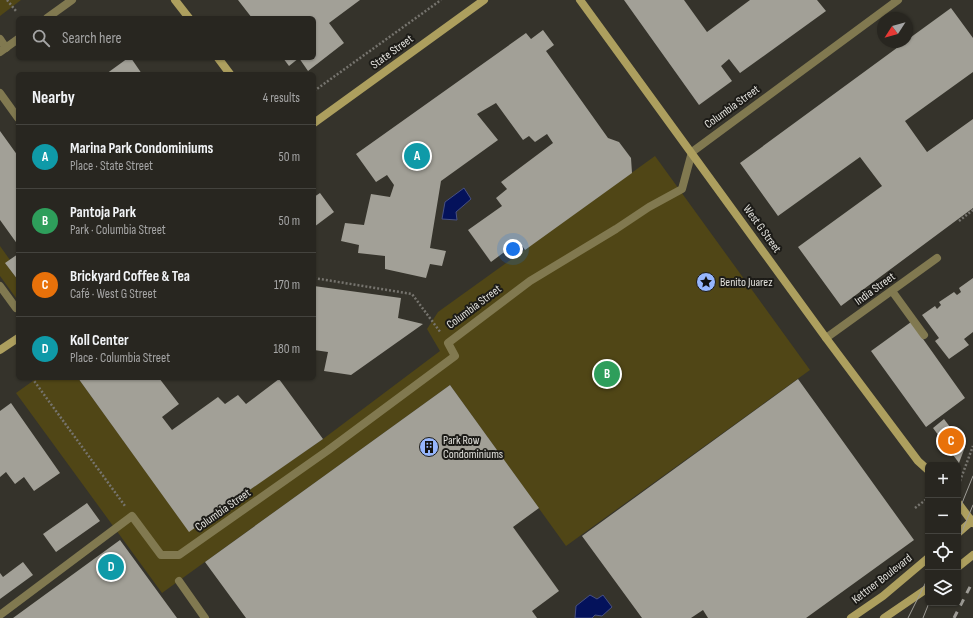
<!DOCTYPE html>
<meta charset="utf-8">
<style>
body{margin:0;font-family:"Sofia Sans Condensed",sans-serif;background:#302e29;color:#f1f3f6}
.controls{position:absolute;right:12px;bottom:12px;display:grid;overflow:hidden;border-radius:6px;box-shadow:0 1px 3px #0004}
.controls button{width:36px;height:36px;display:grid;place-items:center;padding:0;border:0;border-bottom:1px solid #44433e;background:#282620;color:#f1f3f6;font:20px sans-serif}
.compass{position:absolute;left:877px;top:12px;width:36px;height:36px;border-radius:50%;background:#282620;box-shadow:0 1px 3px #0004;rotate:234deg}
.you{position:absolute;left:513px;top:249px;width:14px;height:14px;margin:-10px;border:3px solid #fff;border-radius:50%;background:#1a73e8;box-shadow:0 0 0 6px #1a73e833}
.badge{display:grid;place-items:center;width:26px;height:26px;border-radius:50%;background:#ea580c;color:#fff;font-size:13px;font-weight:700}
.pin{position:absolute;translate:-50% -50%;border:2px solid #fff;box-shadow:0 1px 4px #0006}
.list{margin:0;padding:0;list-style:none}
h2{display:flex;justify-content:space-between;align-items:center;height:52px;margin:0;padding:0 16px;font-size:17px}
h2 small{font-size:13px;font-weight:400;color:#a5a5a5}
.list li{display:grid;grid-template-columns:26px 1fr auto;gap:12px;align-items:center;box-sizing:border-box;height:64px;padding:0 16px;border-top:1px solid #44433e}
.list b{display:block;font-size:15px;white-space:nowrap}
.list p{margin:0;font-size:13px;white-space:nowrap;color:#a5a5a5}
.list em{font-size:13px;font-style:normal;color:#a5a5a5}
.icon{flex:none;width:22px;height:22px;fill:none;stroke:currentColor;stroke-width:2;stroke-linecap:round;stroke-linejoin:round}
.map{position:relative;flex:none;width:973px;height:618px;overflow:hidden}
.search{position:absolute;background:#282620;box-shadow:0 1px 3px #0004;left:16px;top:16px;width:300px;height:44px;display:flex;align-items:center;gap:10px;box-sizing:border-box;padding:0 14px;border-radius:6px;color:#a5a5a5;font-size:15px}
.panel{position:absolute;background:#282620;box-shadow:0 1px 3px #0004;left:16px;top:72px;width:300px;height:308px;border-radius:6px}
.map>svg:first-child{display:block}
</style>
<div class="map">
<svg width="973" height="618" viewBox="0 0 973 618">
<rect width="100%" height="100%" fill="#35332b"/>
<path fill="#504616" d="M0,0h21l-21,16z
M655,156l155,214 -244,176 -116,-161 -288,208 -146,-200 21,-15h41l111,153 134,-92 117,-88 -13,-22 11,-17z
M0,246l10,14 -4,4 12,16v17l-2,1 -16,-22z"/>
<path fill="#04125b" stroke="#475082" d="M464,188l7,11 -15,13 1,8 -15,-1 3,-17z
M590,595l7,4 6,-4 9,12 -10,9 -7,-1 -3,3h-17l1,-12z"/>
<path fill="#a2a097" d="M238,0h122l-31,23 15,20 -36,28 -9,-13 -10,8 -6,-8h31v-40h-62z
M624,0h60l23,32 43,-32h67l9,11 -86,62 -11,-14 -8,7 11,15 -33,24z
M951,8l22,30v34l-68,49 22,31 46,-33v89l-132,98 -43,-59 84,-61 -22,-29 -82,59 -38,-53 165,-121h2v-2z
M543,30l11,15 -8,6 62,87 11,4 12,16 1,15 -107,77 -6,-9 -28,21 -23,-32 34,-24 -6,-8 11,-9 -6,-7 52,-39 -6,-9 -12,8 -6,-6 -6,4 -27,-37 -19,11 21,26 -57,41 -11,67 16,3 -4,15 -12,-2 -4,14 -41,-9v-13l-27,-3 1,-8 -18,-4 4,-18 19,2 7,-31 19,3 4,-12 -7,-10 -11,7 -20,-28 170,-121 5,6z
M128,58h3l11,16h-36z
M0,131l18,25v89l-18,-25z
M320,193l14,19 -20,15v-30z
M18,254v26l-13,-17z
M973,278v54l-9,7 5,6 -20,14 -14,-18 4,-3 -17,-23 13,-9 2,3 4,-4 -2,-3 15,-10 3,3 4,-3 -2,-4z
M314,286l87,12 -3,20 25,6 -72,51 -27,-4 4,-19 -14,-2z
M911,322l54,76 -39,29 -55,-76z
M78,378h81l20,26 -17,13 10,13 46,-33 7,7 13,-9 8,9 33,-25 44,60 -134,93z
M798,379l116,161 -108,78h-98l-5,-8 -12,8h-49l-60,-82z
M450,385l89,123 -26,19 46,64 -27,20 5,7h-291l-41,-56z
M11,403l49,70 -26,18 -10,-14 -9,7 -9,-12 -6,5v-66z
M944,419l21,28 -6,16 -26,-35z
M87,503l13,18 -44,31 -13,-18z
M120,540l57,78h-164z
M23,562l10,13 -33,24v-26l3,4z"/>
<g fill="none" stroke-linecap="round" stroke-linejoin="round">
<path stroke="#76746e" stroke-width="2.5" stroke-dasharray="2 2" stroke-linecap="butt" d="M7,0l9,11
M314,91l127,-91
M959,221l14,-11
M314,278l98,16 29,39
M32,378l93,128
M960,481l13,-35
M915,508l13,-10"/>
<path stroke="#817950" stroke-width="8" d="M0,39l6,9
M0,93l18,25
M892,291l32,44
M179,581l26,37"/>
<path stroke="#817950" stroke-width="8" d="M47,18l25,-18
M0,52l18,-13
M0,286l16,22
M826,338l111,-80
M0,615l132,-99 29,39h18l148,-104 128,-95 -7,-13 82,-62 86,-52 33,-22 33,-18 10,-37 206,-152"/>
<path stroke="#ad9f5e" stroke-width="8" d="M175,0l14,18
M580,0l246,338 92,123 10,9
M218,58l12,16
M314,123l170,-123
M0,350l18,-12
M958,503l15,20
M958,533l15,-13
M958,567l15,-12
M851,618l32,-22 45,-38
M884,618l44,-30"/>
<path stroke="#9f9d97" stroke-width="1" d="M958,513l15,-37
M958,541l15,-36
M908,618l20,-40
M923,618l6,-15"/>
<path stroke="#9f9d97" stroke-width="3" stroke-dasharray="7 7" stroke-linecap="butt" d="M954,618l19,-37"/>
</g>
<defs>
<symbol id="sight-disc" viewBox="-11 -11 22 22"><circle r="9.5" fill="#96b6fd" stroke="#1c1b17"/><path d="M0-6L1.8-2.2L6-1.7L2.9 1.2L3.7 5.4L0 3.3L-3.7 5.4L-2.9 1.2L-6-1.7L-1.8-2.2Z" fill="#111"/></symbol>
<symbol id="building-disc" viewBox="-11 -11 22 22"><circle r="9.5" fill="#96b6fd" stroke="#1c1b17"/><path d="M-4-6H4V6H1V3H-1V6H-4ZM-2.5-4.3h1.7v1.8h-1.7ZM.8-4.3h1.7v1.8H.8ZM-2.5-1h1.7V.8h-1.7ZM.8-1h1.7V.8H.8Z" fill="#111"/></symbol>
</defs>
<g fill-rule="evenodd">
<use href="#sight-disc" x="695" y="271" width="22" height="22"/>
<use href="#building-disc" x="418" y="436" width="22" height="22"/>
</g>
<g text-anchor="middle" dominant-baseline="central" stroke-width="4" stroke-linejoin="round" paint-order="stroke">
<g font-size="12" fill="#e2e1dc" stroke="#1c1b17">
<text transform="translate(392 52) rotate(-36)">State Street</text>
<text transform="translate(732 107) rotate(-36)">Columbia Street</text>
<text transform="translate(762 229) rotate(54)">West G Street</text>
<text transform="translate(875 289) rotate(-36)">India Street</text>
<text transform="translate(474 307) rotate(-37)">Columbia Street</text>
<text transform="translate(223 510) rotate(-35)">Columbia Street</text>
<text transform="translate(882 579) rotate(-38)">Kettner Boulevard</text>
</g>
<g font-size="12" fill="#e2e1dc" stroke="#1c1b17" text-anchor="start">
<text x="720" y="282">Benito Juarez</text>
<text x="443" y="440">Park Row<tspan x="443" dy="14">Condominiums</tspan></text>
</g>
</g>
</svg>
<div class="controls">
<button>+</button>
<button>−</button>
<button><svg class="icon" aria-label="locate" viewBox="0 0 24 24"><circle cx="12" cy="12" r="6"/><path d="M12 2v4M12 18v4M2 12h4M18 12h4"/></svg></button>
<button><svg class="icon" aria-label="layers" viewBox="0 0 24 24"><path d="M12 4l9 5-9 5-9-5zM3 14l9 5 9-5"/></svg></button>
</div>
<svg class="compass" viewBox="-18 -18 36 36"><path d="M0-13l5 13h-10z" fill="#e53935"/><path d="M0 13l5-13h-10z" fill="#a5a5a5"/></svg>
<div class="you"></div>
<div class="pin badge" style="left:417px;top:156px;background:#0f9aa8">A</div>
<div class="pin badge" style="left:607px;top:374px;background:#2e9e5b">B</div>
<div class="pin badge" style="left:951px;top:441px;background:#e8710a">C</div>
<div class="pin badge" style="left:111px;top:567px;background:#0f9aa8">D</div>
<div class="search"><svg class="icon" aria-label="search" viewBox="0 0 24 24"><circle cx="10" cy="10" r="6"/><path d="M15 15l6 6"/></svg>Search here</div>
<section class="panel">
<h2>Nearby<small>4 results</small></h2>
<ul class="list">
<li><span class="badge" style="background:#0f9aa8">A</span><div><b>Marina Park Condominiums</b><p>Place · State Street</p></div><em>50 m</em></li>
<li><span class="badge" style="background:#2e9e5b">B</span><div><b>Pantoja Park</b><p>Park · Columbia Street</p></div><em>50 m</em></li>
<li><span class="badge" style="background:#e8710a">C</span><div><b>Brickyard Coffee &amp; Tea</b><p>Café · West G Street</p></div><em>170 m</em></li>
<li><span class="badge" style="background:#0f9aa8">D</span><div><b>Koll Center</b><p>Place · Columbia Street</p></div><em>180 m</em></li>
</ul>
</section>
</div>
